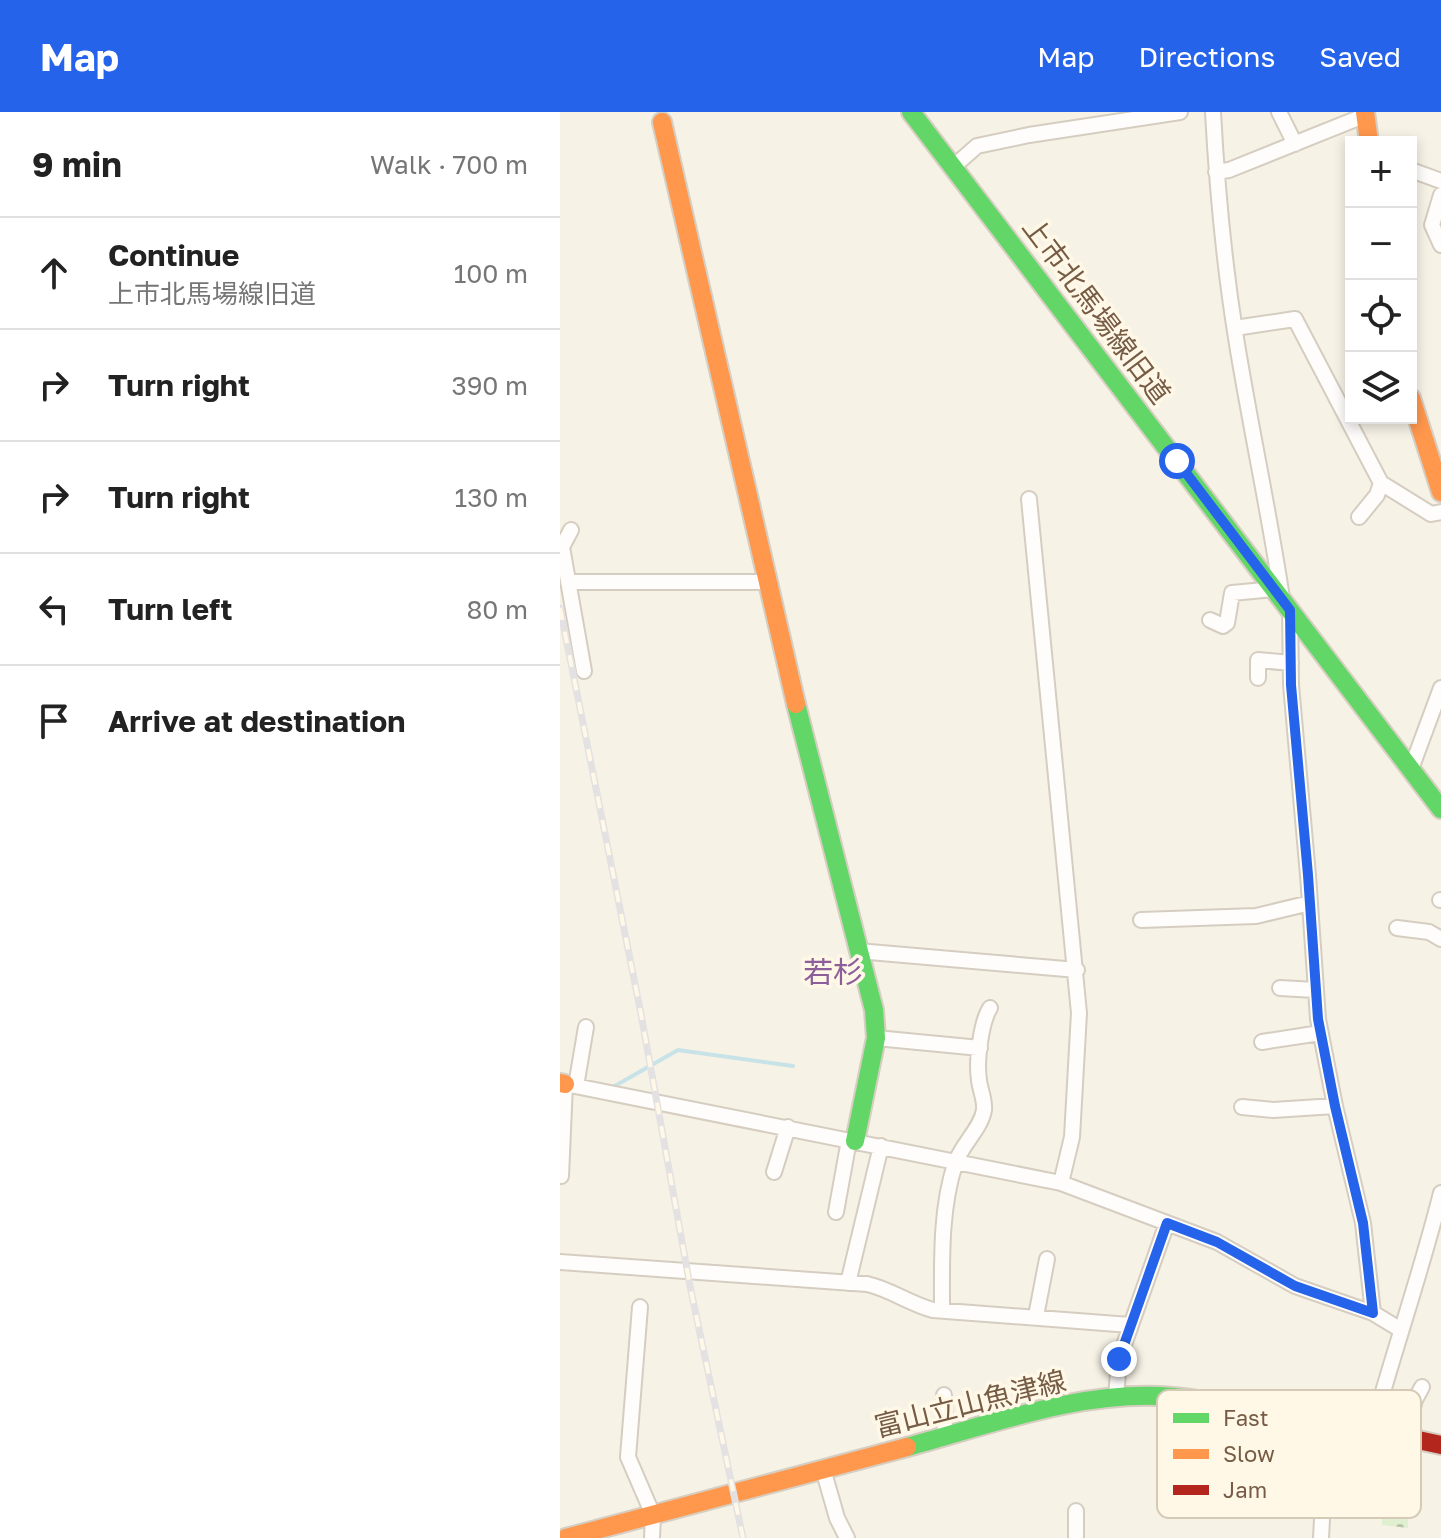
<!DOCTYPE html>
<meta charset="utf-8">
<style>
body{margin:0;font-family:"Golos Text","Noto Sans JP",sans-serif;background:#f6f6f6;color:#222}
.controls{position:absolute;right:24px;top:24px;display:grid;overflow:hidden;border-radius:0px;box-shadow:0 4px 12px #0003}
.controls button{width:72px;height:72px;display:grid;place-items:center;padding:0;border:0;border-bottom:2px solid #e0e0e0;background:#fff;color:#222;font:40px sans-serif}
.stop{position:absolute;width:24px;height:24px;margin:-18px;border:6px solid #2563eb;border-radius:50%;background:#fff}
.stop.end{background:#2563eb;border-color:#fff;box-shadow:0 2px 8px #0008}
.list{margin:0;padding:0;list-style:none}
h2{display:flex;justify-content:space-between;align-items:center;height:104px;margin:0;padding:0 32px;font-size:34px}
h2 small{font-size:26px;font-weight:400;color:#767676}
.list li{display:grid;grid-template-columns:52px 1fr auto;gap:24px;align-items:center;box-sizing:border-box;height:112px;padding:0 32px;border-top:2px solid #e0e0e0}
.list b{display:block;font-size:30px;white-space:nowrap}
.list p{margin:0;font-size:26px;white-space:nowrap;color:#767676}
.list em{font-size:26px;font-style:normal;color:#767676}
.icon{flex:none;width:44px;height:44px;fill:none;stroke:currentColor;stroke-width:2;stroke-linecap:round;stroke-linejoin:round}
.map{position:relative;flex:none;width:881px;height:1426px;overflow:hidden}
header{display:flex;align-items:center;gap:48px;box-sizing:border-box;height:112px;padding:0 40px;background:#2563eb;color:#fff}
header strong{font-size:38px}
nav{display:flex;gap:44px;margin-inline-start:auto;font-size:28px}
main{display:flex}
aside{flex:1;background:#fff}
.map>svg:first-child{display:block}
</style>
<header>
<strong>Map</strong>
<nav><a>Map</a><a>Directions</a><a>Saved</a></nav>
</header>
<main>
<aside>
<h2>9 min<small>Walk · 700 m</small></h2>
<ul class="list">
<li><svg class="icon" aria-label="ahead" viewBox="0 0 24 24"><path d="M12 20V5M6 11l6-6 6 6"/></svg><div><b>Continue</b><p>上市北馬場線旧道</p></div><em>100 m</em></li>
<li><svg class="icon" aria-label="right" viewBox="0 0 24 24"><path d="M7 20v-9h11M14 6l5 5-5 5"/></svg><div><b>Turn right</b></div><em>390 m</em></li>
<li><svg class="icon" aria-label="right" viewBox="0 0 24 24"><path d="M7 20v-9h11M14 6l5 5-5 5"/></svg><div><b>Turn right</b></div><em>130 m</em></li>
<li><svg class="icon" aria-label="left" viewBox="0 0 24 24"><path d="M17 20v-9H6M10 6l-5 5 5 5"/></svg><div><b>Turn left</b></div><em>80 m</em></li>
<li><svg class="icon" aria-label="arrive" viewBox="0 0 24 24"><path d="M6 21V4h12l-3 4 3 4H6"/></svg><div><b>Arrive at destination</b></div></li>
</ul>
</aside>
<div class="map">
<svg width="881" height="1426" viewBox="0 0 881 1426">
<defs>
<pattern id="cemetery-stones" width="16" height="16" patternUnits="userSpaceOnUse" patternTransform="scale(2)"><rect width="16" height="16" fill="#dfefcf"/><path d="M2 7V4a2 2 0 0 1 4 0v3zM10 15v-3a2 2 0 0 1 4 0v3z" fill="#b9c5aa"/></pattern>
</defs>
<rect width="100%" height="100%" fill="#f7f2e6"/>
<path fill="url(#cemetery-stones)" d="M836,1332l11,3 1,81 -26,-3v-10l22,-2 -2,-40 -6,-1z"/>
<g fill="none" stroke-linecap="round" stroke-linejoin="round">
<path stroke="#c7e3e8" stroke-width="4" d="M53,975l65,-37 115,16"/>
<defs>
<path id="street" d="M653,0c4,76 11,151 23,226 14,87 33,173 46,260
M719,0l16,32
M393,55l24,-21 52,-11 151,-23
M851,58l30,11
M656,60l13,-2 137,-55
M881,83l-9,30 9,20
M675,216l60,-9 86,164 50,31 10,-2
M469,387l50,514 -7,124 -11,46
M799,405l18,-22 4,-12
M11,418l-9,17 22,124
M8,470h198
M730,498l1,75 17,190 10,144 17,87 28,117 10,90
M650,508l13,6 4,-3 5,-30 43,-4
M698,566v-18l33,3
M851,657l30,-81
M880,788h1
M581,808l115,-4 54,-13
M837,816l32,4 12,7
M298,839l219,19
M720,876l35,2
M316,926l104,10
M702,930l58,-9
M16,974l10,-59
M682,995l31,3 62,-4
M214,1060l14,-45
M1,1064l4,-92 496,99 156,59 78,44 78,27 28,17
M276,1100l13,-72
M0,1150l307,22c23,5 43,20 66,26l197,15
M288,1171l33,-137
M80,1195l-12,150 25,58 -1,23
M382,1199c0,-48 -2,-101 13,-147 6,-19 26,-35 29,-54 1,-11 -4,-20 -5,-30 -3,-18 2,-58 11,-72
M476,1204l11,-57
M384,1283l1,42
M556,1286l3,-39 48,-136
M812,1318c22,-80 49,-157 69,-237
M846,1326l9,-38 7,-13
M263,1357l14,49 10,20
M719,1371c8,21 25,21 45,24
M516,1399v27
M761,1426l6,-114"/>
<path id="fast" d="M351,0l530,697
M236,592l78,306 2,28 -21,103
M347,1335c85,-23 177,-58 266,-50 37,3 74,12 110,18"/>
<path id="slow" d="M805,0l4,30
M102,10l134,582
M851,286l30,94
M0,971l5,1
M6,1426l341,-91"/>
<path id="jam" d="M723,1303l89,15 69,15"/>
</defs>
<use href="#street" stroke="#d6cdc1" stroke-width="18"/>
<use href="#fast" stroke="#d7cec2" stroke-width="22"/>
<use href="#slow" stroke="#d7cec2" stroke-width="22"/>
<use href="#jam" stroke="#d7cec2" stroke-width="22"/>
<use href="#street" stroke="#fefdfb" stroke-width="14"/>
<use href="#fast" stroke="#63d668" stroke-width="18"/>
<use href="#slow" stroke="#ff974d" stroke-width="18"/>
<use href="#jam" stroke="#b3261e" stroke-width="18"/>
<defs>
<path id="rail" d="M0,496l81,406 49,272 53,252"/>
</defs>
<use href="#rail" stroke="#e4e1e3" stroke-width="7"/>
<use href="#rail" stroke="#fff8e7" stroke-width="4" stroke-dasharray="12" stroke-linecap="butt"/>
</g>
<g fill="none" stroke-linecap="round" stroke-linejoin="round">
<path stroke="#2563eb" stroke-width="10" d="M559,1247l48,-136 50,19 78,44 78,27 -10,-90 -28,-117 -17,-87 -10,-144 -17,-190 -1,-75 -113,-149"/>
</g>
<g text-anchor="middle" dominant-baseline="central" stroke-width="7" stroke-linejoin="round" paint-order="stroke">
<g font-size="28" fill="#765b45" stroke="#fff8e7">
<text transform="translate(537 198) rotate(53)">上市北馬場線旧道</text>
<text transform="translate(410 1291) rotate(-14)">富山立山魚津線</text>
</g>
<g font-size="30" fill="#8c5f9a" stroke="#fff8e7">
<text x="273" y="860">若杉</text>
</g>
</g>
<rect x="597" y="1278" width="264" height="128" rx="12" fill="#fff8e7" stroke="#d6c9b6" stroke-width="2"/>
<rect x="613" y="1301" width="36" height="10" fill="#63d668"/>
<rect x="613" y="1337" width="36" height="10" fill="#ff974d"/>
<rect x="613" y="1373" width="36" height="10" fill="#b3261e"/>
<g font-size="22" fill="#765b45">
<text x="663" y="1314">Fast</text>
<text x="663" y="1350">Slow</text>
<text x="663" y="1386">Jam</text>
</g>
</svg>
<div class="controls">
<button>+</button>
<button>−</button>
<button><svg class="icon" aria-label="locate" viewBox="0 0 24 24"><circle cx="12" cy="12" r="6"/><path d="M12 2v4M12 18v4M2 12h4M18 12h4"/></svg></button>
<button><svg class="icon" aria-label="layers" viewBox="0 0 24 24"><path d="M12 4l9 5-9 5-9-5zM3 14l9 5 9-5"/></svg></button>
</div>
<div class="stop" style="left:617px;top:349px"></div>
<div class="stop end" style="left:559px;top:1247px"></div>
</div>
</main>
